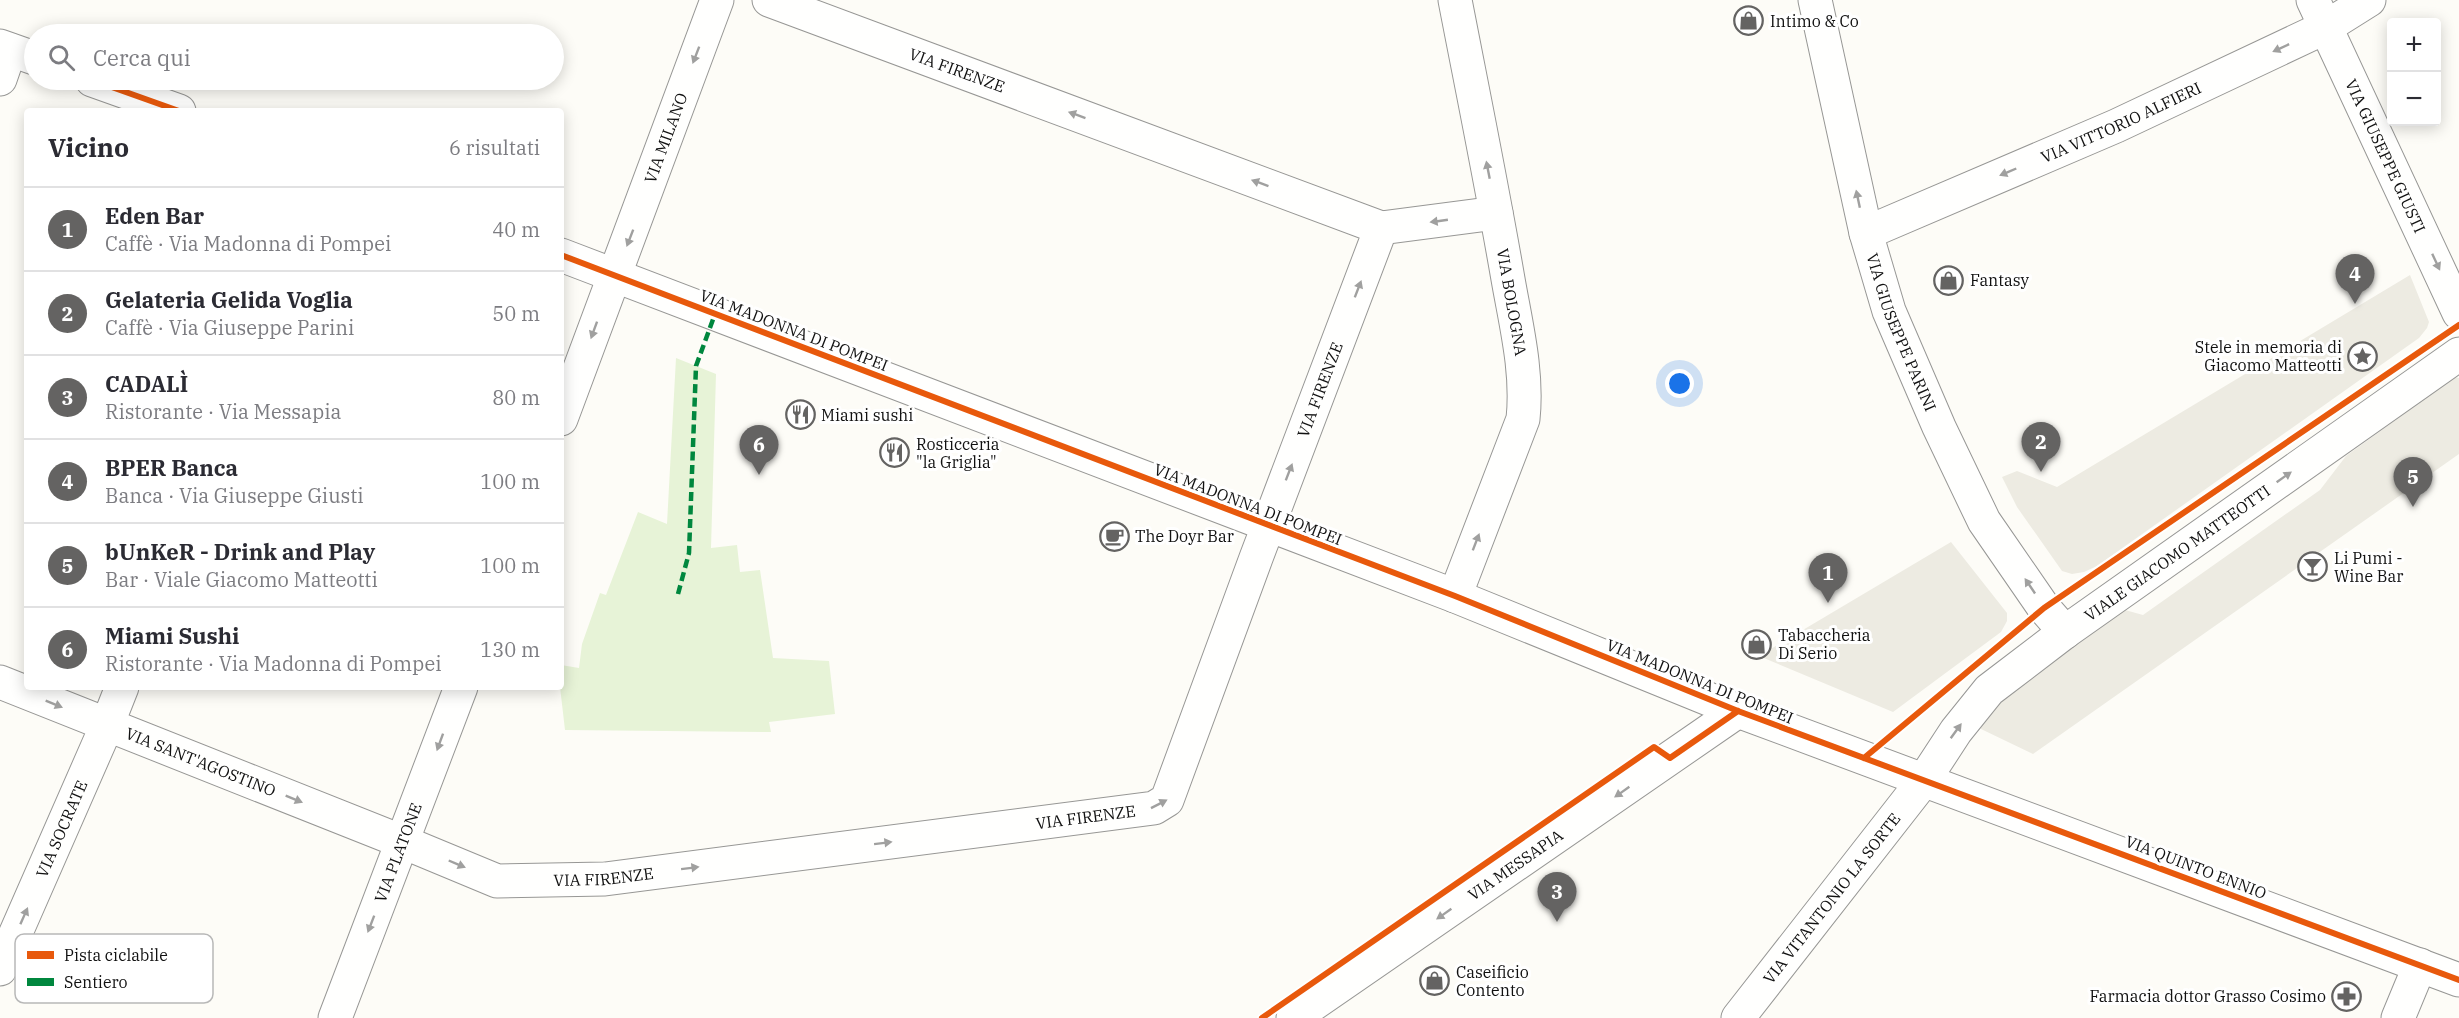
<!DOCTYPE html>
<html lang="it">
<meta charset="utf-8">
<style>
body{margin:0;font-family:"IBM Plex Serif",serif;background:#f7f7f7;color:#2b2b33}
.controls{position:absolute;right:18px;top:18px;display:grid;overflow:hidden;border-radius:6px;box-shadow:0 3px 15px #0003}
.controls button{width:54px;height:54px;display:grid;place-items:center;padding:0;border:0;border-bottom:2px solid #e1e1e2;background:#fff;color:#2b2b33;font:30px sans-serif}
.you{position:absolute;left:1680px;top:384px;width:21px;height:21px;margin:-15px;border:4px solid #fff;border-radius:50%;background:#1a73e8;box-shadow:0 0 0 9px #1a73e833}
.badge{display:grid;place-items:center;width:39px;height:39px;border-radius:50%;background:#646362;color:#fff;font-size:20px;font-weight:700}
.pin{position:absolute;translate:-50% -50px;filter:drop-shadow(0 2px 3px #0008)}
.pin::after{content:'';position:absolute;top:32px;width:21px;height:18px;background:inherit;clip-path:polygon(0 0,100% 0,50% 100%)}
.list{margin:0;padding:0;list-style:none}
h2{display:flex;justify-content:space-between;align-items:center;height:78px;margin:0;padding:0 24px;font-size:26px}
h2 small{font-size:20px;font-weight:400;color:#7c7c81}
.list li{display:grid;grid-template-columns:39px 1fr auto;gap:18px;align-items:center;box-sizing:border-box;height:84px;padding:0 24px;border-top:2px solid #e1e1e2}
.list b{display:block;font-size:22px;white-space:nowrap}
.list p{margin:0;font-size:20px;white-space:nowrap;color:#7c7c81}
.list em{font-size:20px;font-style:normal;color:#7c7c81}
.icon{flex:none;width:33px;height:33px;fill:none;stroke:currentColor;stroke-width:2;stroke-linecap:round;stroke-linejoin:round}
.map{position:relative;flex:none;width:2459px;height:1018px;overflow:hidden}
.search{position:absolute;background:#fff;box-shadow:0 3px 15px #0003;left:24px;top:24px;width:540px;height:66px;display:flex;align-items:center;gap:15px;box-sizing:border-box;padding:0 21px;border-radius:33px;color:#7c7c81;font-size:22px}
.panel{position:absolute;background:#fff;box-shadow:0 3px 15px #0003;left:24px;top:108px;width:540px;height:582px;border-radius:6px}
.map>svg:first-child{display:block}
</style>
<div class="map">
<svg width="2459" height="1018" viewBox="0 0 2459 1018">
<rect width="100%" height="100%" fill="#fdfcf7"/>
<path fill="#e7f3d7" d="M676,358l40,16 -5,174 26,-3 3,27 20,-2 13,88 56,3 6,53 -66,8 2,10 -206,-2 -5,-43 1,-22 18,3 3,-24 18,-51 6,2 32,-83 29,12z"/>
<path fill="#edebe2" d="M2410,275l19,47 -2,6 -8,10 -322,228 -13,6 -12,2 -10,-3 -45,-64 -15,-30 15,-6 40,16z
M2455,377l4,1v76l-426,300 -52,-25 -2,-9 6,-10 140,-100 18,5 177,-125 26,-34z
M1951,542l56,71v8l-6,11 -108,80 -134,-56z"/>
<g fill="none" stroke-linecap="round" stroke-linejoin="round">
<defs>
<g id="minor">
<path id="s1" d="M1815,0l51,233 23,78 50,116 45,94 60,87 21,24"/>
<path id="s2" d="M2313,0l146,313"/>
<path d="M0,79l10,-29"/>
<path d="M1381,228l115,-15"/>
<path id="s3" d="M1866,233l250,-107 210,-99 43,-27"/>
<path id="s4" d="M561,419l156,-419"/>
<path d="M1455,596l68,-177c5,-47 -7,-94 -15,-140 -16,-93 -35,-186 -53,-279"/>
<path id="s5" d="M0,682l403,160 94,39 108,-2 549,-71 13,-8 89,-242 125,-330 -612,-228"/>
<path id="s6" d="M0,969l107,-244 15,-38"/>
<path id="s7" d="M335,1018l126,-331"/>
<path id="s8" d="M1293,1018l445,-307"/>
<path d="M2398,1018l22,-53"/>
</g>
<g id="tertiary">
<path d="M0,46l34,12"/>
<path d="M92,80l87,31"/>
<path d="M561,255l894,341 283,115 721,269"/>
<path id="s9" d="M1738,1018l186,-238 32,-49 33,-41 76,-58 394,-278"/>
</g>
</defs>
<use href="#minor" stroke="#979795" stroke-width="35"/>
<use href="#tertiary" stroke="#979795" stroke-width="35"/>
<use href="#minor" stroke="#fffffe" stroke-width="33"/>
<use href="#tertiary" stroke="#fffffe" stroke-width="33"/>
<path stroke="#00873e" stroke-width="4.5" stroke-dasharray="9 4.5" stroke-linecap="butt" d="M678,594l11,-41 7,-187 19,-52"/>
<defs>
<path id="cycleway" d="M92,80l87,31
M561,255l894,341 283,115 721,269
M1864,758l180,-150 415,-283
M1262,1018l392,-271 16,11 68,-47"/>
</defs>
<use href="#cycleway" stroke="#fff" stroke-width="10"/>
<use href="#cycleway" stroke="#e8590c" stroke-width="6"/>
</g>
<defs><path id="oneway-solid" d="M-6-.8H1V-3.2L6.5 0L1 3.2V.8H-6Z" transform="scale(1.5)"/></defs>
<g fill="#a0a09f">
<use href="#oneway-solid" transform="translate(2281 48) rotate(155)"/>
<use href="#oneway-solid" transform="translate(696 55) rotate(111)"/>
<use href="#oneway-solid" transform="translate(1077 115) rotate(-160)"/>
<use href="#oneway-solid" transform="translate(1488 170) rotate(-101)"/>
<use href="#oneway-solid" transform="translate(2008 172) rotate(157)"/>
<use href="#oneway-solid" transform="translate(1260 183) rotate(-160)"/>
<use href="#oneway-solid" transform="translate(1858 199) rotate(-102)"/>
<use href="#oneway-solid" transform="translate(1439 221) rotate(172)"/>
<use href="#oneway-solid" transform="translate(630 238) rotate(111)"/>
<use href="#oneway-solid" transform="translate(2436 262) rotate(65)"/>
<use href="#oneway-solid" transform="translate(1358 289) rotate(-69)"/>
<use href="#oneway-solid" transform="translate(594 330) rotate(110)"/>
<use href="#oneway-solid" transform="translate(1289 472) rotate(-69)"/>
<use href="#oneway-solid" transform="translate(2284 477) rotate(-35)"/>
<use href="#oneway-solid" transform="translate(1476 542) rotate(-69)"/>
<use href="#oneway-solid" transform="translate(2030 586) rotate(-124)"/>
<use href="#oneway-solid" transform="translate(54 704) rotate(22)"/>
<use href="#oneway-solid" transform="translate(1956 731) rotate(-54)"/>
<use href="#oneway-solid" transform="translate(440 742) rotate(110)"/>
<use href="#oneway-solid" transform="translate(1622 792) rotate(145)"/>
<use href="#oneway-solid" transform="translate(294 799) rotate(22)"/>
<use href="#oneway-solid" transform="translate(1159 804) rotate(-27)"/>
<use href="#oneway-solid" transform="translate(883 843) rotate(-7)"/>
<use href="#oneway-solid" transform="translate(457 864) rotate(23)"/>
<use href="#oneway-solid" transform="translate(690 868) rotate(-7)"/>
<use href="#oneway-solid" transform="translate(1444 914) rotate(145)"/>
<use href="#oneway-solid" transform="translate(24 916) rotate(-66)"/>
<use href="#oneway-solid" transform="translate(371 924) rotate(111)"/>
</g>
<defs>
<symbol id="shop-ring" viewBox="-11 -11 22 22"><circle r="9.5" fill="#fff" stroke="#646362" stroke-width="1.5"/><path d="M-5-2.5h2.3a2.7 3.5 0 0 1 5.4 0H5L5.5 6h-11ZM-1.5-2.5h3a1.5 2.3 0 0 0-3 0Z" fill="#646362"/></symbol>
<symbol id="sight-ring" viewBox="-11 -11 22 22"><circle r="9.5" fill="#fff" stroke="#646362" stroke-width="1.5"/><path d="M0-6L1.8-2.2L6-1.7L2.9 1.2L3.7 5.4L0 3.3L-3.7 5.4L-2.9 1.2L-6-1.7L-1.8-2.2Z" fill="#646362"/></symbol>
<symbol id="restaurant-ring" viewBox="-11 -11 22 22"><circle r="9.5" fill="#fff" stroke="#646362" stroke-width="1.5"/><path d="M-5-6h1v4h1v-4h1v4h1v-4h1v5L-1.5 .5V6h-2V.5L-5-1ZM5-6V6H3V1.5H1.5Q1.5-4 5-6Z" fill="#646362"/></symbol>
<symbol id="cafe-ring" viewBox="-11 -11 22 22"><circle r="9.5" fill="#fff" stroke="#646362" stroke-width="1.5"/><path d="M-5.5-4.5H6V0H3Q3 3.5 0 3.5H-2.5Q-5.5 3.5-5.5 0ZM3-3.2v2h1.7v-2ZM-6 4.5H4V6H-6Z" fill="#646362"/></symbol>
<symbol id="bar-ring" viewBox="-11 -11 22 22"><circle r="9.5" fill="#fff" stroke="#646362" stroke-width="1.5"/><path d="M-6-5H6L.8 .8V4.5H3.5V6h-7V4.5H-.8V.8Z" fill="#646362"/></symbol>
<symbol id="pharmacy-ring" viewBox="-11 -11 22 22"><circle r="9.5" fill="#fff" stroke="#646362" stroke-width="1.5"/><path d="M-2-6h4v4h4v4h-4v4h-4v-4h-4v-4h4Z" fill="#646362"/></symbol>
</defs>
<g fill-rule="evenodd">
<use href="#shop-ring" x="1732" y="4" width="33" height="33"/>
<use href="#shop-ring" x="1932" y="264" width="33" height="33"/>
<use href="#sight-ring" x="2346" y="340" width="33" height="33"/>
<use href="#restaurant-ring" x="784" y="398" width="33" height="33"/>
<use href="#restaurant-ring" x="878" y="436" width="33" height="33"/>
<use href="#cafe-ring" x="1098" y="520" width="33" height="33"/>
<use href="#bar-ring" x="2296" y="550" width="33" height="33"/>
<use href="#shop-ring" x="1740" y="628" width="33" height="33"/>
<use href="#shop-ring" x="1418" y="964" width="33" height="33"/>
<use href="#pharmacy-ring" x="2330" y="980" width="33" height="33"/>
</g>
<g text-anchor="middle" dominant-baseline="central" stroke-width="6" stroke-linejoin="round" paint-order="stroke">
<g font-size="16" fill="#111" stroke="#fff" text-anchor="start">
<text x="1770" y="21">Intimo &amp; Co</text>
<text x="1970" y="280">Fantasy</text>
<text x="2342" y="347" text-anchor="end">Stele in memoria di<tspan x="2342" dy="18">Giacomo Matteotti</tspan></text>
<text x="821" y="415">Miami sushi</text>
<text x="916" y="444">Rosticceria<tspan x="916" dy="18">"la Griglia"</tspan></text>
<text x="1135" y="536">The Doyr Bar</text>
<text x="2334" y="558">Li Pumi -<tspan x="2334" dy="18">Wine Bar</tspan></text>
<text x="1778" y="635">Tabaccheria<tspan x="1778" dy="18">Di Serio</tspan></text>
<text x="1456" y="972">Caseificio<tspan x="1456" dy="18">Contento</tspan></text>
<text x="2326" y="996" text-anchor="end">Farmacia dottor Grasso Cosimo</text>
</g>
<g font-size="16" fill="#111" stroke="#fff">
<text transform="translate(957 70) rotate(20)">VIA FIRENZE</text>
<text stroke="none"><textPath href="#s3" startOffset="278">VIA VITTORIO ALFIERI</textPath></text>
<text stroke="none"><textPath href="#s4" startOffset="300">VIA MILANO</textPath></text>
<text stroke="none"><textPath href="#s2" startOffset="172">VIA GIUSEPPE GIUSTI</textPath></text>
<text transform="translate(1512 302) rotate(80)">VIA BOLOGNA</text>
<text transform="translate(794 330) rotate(21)">VIA MADONNA DI POMPEI</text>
<text stroke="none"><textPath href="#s1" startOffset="344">VIA GIUSEPPE PARINI</textPath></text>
<text stroke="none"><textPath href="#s5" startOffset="1650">VIA FIRENZE</textPath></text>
<text transform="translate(1248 504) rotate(21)">VIA MADONNA DI POMPEI</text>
<text stroke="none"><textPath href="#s9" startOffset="646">VIALE GIACOMO MATTEOTTI</textPath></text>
<text transform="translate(1700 681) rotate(22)">VIA MADONNA DI POMPEI</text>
<text stroke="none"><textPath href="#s5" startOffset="216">VIA SANT'AGOSTINO</textPath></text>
<text stroke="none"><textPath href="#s5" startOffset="1128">VIA FIRENZE</textPath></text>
<text stroke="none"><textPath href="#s6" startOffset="153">VIA SOCRATE</textPath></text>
<text stroke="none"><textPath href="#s7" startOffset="177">VIA PLATONE</textPath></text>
<text stroke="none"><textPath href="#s8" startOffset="270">VIA MESSAPIA</textPath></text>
<text transform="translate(2196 867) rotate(21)">VIA QUINTO ENNIO</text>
<text stroke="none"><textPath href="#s5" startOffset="642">VIA FIRENZE</textPath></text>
<text stroke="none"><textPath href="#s9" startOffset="152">VIA VITANTONIO LA SORTE</textPath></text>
</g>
</g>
<rect x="15" y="934" width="198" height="69" rx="9" fill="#fff" stroke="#b8b8b8" stroke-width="1.5"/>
<rect x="27" y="951" width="27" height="8" fill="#e8590c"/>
<rect x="27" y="978" width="27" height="8" fill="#00873e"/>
<g font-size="16" fill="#111">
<text x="64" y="961">Pista ciclabile</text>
<text x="64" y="988">Sentiero</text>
</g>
</svg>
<div class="controls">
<button>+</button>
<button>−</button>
</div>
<div class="you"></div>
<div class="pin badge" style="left:1828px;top:603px">1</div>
<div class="pin badge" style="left:2041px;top:472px">2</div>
<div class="pin badge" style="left:1557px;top:922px">3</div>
<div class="pin badge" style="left:2355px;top:304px">4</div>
<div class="pin badge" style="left:2413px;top:507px">5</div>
<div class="pin badge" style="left:759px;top:475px">6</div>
<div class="search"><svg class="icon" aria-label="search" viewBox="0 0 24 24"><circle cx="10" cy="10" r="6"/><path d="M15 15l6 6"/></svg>Cerca qui</div>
<section class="panel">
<h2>Vicino<small>6 risultati</small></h2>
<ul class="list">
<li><span class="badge">1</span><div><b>Eden Bar</b><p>Caffè · Via Madonna di Pompei</p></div><em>40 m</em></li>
<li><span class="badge">2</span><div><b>Gelateria Gelida Voglia</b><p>Caffè · Via Giuseppe Parini</p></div><em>50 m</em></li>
<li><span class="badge">3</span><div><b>CADALÌ</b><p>Ristorante · Via Messapia</p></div><em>80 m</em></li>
<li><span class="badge">4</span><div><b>BPER Banca</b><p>Banca · Via Giuseppe Giusti</p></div><em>100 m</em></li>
<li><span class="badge">5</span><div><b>bUnKeR - Drink and Play</b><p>Bar · Viale Giacomo Matteotti</p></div><em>100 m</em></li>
<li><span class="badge">6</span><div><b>Miami Sushi</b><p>Ristorante · Via Madonna di Pompei</p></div><em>130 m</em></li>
</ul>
</section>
</div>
